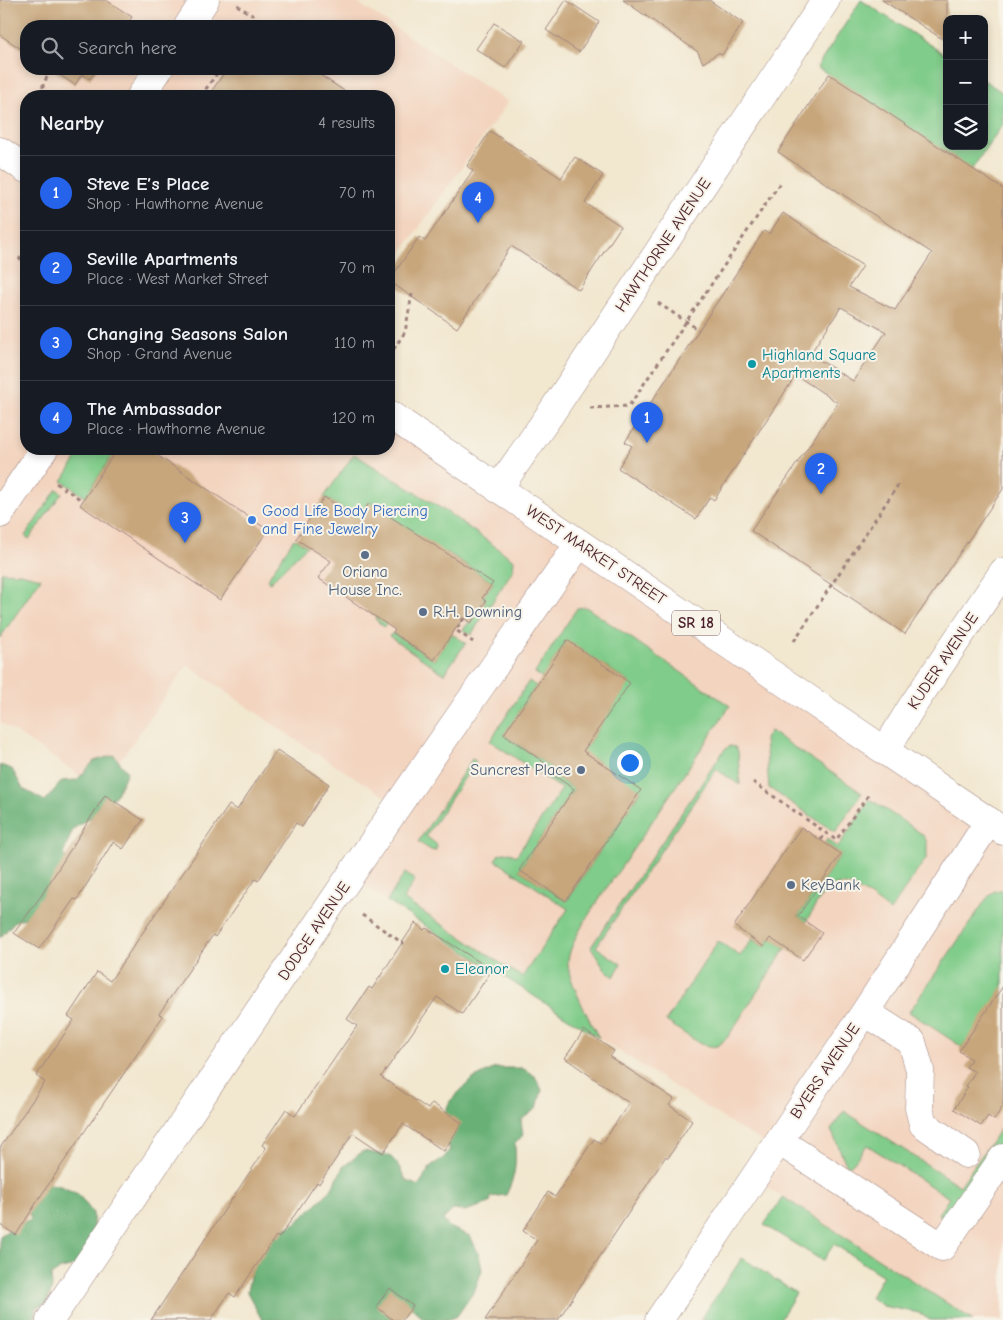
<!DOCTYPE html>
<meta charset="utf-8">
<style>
body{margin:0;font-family:"Comic Neue",sans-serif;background:#20242c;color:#f1f3f6}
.controls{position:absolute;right:15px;top:15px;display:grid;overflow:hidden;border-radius:10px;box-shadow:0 2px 8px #0003}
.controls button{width:45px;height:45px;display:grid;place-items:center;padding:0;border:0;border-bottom:1px solid #363941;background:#171b24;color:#f1f3f6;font:25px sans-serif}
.you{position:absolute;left:629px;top:762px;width:18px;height:18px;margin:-12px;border:4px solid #fff;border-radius:50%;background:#1a73e8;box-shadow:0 0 0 8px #1a73e833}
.badge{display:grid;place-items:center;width:32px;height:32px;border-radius:50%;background:#2563eb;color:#fff;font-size:16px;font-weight:700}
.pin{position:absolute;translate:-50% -41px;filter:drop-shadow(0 1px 2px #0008)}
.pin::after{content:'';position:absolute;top:26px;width:18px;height:15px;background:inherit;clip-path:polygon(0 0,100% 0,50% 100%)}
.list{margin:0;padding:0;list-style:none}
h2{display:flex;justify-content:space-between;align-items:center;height:65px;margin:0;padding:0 20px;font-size:21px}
h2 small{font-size:16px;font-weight:400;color:#9ea1a6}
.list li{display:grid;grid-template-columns:32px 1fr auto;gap:15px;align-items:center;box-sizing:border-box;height:75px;padding:0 20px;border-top:1px solid #363941}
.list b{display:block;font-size:19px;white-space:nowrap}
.list p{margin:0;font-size:16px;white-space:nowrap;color:#9ea1a6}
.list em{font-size:16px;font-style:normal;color:#9ea1a6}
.icon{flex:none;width:28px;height:28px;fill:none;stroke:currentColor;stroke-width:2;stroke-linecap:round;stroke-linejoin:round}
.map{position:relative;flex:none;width:1003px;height:1320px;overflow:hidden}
.search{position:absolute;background:#171b24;box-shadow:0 2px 8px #0003;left:20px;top:20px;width:375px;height:55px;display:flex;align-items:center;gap:12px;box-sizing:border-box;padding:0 18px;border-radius:20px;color:#9ea1a6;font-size:19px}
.panel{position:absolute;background:#171b24;box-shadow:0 2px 8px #0003;left:20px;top:90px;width:375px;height:365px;border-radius:20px}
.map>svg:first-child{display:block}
</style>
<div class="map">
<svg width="1003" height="1320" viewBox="0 0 1003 1320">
<rect width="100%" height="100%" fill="#f7f3e8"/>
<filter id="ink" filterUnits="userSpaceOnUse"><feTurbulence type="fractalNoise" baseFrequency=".02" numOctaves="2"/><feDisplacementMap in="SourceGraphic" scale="10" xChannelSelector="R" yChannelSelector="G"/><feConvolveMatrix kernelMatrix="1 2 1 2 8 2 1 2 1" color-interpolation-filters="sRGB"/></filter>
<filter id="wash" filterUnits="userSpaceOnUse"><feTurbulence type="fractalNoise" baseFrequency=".0096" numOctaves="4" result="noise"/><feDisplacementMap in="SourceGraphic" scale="20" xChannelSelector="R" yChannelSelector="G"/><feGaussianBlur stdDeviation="1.12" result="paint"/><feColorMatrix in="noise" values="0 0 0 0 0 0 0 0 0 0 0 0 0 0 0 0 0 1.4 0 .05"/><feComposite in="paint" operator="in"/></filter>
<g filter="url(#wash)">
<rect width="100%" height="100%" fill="#f2e7cf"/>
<path fill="#f3d4bf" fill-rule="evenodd" d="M0,0h353l155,102 -119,168v-174h-363v353h363v-35l614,417v489h-30l-220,-142 20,-30 -33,-19 -361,-233 -28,-20 47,-71 -93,-59 -118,-81 -87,124 -100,-67zM26,26h363v43h-363z"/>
<path fill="#80cc8a" stroke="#65765a" d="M861,0l86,56v90h37v-66l19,13v31l-31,45 -155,-102z
M83,449h34l-32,48 -23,-16z
M354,454l93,58 67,48 -1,10 -42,65 -8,-5 6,-8 2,1 15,-22 -4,-3 11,-15 -46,-31 -13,19 -8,-4 -42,60 -9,-8 14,-22 -20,-94 -10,16 -35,-22z
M57,489l5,4 -33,46 -4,-3z
M296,539l11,7 -38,37 -1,-2 2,-6 23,-35z
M1,572l19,1 21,5 -41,60z
M586,607l144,99c-36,53 -72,107 -108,160 -15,22 -52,71 -54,95 -2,16 23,62 31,77l-212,-137 18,-28 10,7 -12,19 119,78 46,-68 -73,-49 4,-6 10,-2 7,4 46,-67 -72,-48 39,-60 7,5 -32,49 48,33 -2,5 24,16 -55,81 47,31 75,-110 -48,-33 -13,-2 49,-74 -62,-41 -25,37 -7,-5 42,-65z
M393,633l41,27 18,-26 14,9 -22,31 -55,-38z
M770,731l92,62 -27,39 -66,-44 -4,-49z
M730,746l5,1 3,4 2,34 -24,-16 -120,178 25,17 -7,13 -9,-8 -14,-22 133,-197z
M472,759l4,2 -50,75 10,8 1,3 -2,4 -4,-1 -13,-8z
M870,799l52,35 5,8v15l-37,54c-15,-10 -43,-37 -62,-22 -8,6 -16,24 -22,33l-8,-6 43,-62 -16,-11 2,-4 11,8z
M999,890h4v114l-41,43 -53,-35 78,-114 6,-6z
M770,938l16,10 -59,90c-3,2 -7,6 -10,8 -13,4 -40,-18 -51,-25l52,-80 22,15 12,-17 12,8z
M844,1111l116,75 43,-61v14l-50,72 -11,6 -4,-3 11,-16 -82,-53 -14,18 -4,3 -3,-2 -15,-34z
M783,1197l190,123h-43l-11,-7 -36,-7 -13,-9 13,-21 -49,-32 -11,17 -59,-36z
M742,1258l54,35 -16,26 2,1h-82z"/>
<path fill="#68b076" stroke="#596850" d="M114,755l13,17 -10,22 -20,19 -24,16 -10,26 6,5 -35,55 -19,6 -15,17v-173l12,4 11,20 22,12 17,-20 15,-1 17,-19z
M495,1068h27l13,8 7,14 -5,18 -16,12 2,15 -8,9c1,21 1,31 -9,51l-15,2 -1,6 -25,8 -12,-1 -10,10 6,7 21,9 9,18 3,16 -7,20 -18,26 -10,4 -23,-1 -11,-10 -10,-3 -3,9 2,5h-140l-15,-28 5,-27 27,-33 17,-9 35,-33 12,-23 20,-16 27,5 7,7 9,17 12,6 14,-21 12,-7 6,-9 -5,-11 -3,-19 8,-18 21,-21z
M38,1183l20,2 20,9 15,19 1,34 -14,18 -19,4 -10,7 1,12 -5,15 -11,5v8l-5,4h-31v-84l12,-8 19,-8 -6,-18z"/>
<g id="blocks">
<path fill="#c7a67c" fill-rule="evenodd" d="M0,0h106l26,17 -6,9h-100v26l-26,-17z
M566,0l33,22 -20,30 -33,-22z
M623,0h86l34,23 -21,32 -4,-2 -15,10 -5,-11z
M882,0h65v42z
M494,23l30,18 -19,27 -29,-19z
M51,69h46l-7,10 -8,-5 -7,11z
M227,69h84l41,27h-144z
M829,74l174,115v300l-98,145 -154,-103 87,-128 -42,-28 -82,125 -4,-3 -14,22 -78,-51 14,-22 -7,-4 139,-211 5,3 14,-21 80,53 -14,21 46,23 37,-57 -154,-101zM841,307l45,25 -33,49 -43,-27z
M490,131l71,47 14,-21 28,18 -18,28 36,23 -42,64 -68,-44 -54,82 -68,-47 30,-44 6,4 48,-70 -6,-5z
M117,449h31l120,81 -48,70 -140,-95z
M324,497l35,22 10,-16 124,80 -11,15 4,3 -15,22 -8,-5 -29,42 -41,-27 2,-3 -77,-52 13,-17 -35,-22z
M567,640l63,43 -47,68 58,39 -75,111 -47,-31 55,-81 -25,-17 3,-4 -48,-34z
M277,750l52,34 -27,43 -6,-4 -38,58 -3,-2 -40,58 -2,-2 -54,79 4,2 -123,181 -24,38 -16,-10v-77l45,-66 -9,-6 38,-56 -6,-4 29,-44 13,9 119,-176 8,5z
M105,795l38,25 -20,29 -10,-7 -36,58 -3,-1 -35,50 -25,-16 27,-37z
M801,827l40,27 -43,62 24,17 -19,27 -33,-22 -6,9 -30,-21z
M415,923l9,7 2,-2 66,42 -30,44 -25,-17 -56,80 47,32 4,-6 30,20 -18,28 -41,-27 -20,29 -30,-20 -34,51 -2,-2 -38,56 -3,-2 -41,61 -6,-4 -18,27h-60l115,-172 -4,-3 24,-36 9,7 62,-90 -10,-7 22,-32 3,2z
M1003,986v120l-9,14 -6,-4 -7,10 -27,-17 14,-22 -2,-1 9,-14 -9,-5 5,-8 -12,-8z
M584,1030l30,21 -4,6 64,42 -5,6 23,16 -24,37 -2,-2 -108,164h-73l52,-80 -14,-9 25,-39 7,5 39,-58 8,5 27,-41 -64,-45z
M390,1288l23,18 -11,14h-9l-17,-14z"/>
</g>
</g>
<g filter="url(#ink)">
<use href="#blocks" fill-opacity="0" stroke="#9e837d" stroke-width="1"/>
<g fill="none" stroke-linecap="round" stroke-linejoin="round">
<defs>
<path id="minor" d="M188,26l17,-26
M141,96l18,-27
M498,489l53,-76 275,-413
M0,514l44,-65
M885,751l26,-43 92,-136
M865,1012l47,30 8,28 -1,38 4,16 43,30
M779,1141l163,106 61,-89
M50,1320l348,-515 181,-261
M659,1320l206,-308 124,-191"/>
<path id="major" d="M0,151l26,18
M389,414l614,417"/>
</defs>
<use href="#minor" stroke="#9e837d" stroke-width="29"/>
<use href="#major" stroke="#9e837d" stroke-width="29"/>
<path stroke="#9e837d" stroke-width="3" stroke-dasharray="4 4" stroke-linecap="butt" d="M237,5l18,12 -6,9
M43,96v-12l9,-15
M201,96l19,-27
M19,260l7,-10
M658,303l41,27
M389,356l16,-24 7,-38
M590,408l39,-2 153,-226
M56,483l27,18
M464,618l-8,12 17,12
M794,641l104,-156
M753,782l83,58 34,-47
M821,840l5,-7
M362,915l42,29"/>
<use href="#minor" stroke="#fff" stroke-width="28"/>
<use href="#major" stroke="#fff" stroke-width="28"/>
</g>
</g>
<g fill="#0f9aa8" stroke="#f7f3e8" stroke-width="2">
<circle cx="752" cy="364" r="5"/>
<circle cx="445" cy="969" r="5"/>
</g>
<circle fill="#3f7fe0" stroke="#f7f3e8" stroke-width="2" cx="252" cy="520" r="5"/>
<g fill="#5c6f8a" stroke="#f7f3e8" stroke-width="2">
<circle cx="365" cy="555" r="5"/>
<circle cx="423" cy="612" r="5"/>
<circle cx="581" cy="770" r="5"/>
<circle cx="791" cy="885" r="5"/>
</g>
<g text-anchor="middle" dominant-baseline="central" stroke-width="4" stroke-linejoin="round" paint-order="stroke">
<rect fill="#f7f3e8" stroke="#7e5f64" stroke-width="1" x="672" y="610.5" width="48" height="25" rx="4"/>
<g font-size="15" font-weight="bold" fill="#4a1f2b">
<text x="696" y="623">SR 18</text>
</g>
<g font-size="16" fill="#4a1f2b" stroke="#f7f3e8">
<text transform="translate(663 245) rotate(-56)">HAWTHORNE AVENUE</text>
<text transform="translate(596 555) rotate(34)">WEST MARKET STREET</text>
<text transform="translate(943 661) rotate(-56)">KUDER AVENUE</text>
<text transform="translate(314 931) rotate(-56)">DODGE AVENUE</text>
<text transform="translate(825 1071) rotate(-56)">BYERS AVENUE</text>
</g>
<g font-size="16" fill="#0d838f" stroke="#f7f3e8" text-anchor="start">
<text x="762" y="355">Highland Square<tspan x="762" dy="18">Apartments</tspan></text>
<text x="455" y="969">Eleanor</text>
</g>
<g font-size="16" fill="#366cbe" stroke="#f7f3e8" text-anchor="start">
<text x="262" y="511">Good Life Body Piercing<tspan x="262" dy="18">and Fine Jewelry</tspan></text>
</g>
<g font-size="16" fill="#4e5e75" stroke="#f7f3e8" text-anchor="start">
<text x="365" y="572" text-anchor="middle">Oriana<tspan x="365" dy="18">House Inc.</tspan></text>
<text x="433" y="612">R.H. Downing</text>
<text x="571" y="770" text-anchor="end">Suncrest Place</text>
<text x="801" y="885">KeyBank</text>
</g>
</g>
</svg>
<div class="controls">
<button>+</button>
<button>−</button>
<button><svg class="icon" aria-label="layers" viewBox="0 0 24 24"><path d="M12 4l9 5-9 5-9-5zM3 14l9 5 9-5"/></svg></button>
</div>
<div class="you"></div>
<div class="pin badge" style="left:647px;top:443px">1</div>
<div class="pin badge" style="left:821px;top:494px">2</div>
<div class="pin badge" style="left:185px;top:543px">3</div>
<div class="pin badge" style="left:478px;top:223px">4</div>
<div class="search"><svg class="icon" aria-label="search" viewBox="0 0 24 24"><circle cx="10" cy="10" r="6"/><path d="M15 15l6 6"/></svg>Search here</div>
<section class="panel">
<h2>Nearby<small>4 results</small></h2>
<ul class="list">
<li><span class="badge">1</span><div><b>Steve E’s Place</b><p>Shop · Hawthorne Avenue</p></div><em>70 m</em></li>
<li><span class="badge">2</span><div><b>Seville Apartments</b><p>Place · West Market Street</p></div><em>70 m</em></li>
<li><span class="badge">3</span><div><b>Changing Seasons Salon</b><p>Shop · Grand Avenue</p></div><em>110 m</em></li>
<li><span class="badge">4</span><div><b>The Ambassador</b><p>Place · Hawthorne Avenue</p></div><em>120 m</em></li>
</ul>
</section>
</div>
